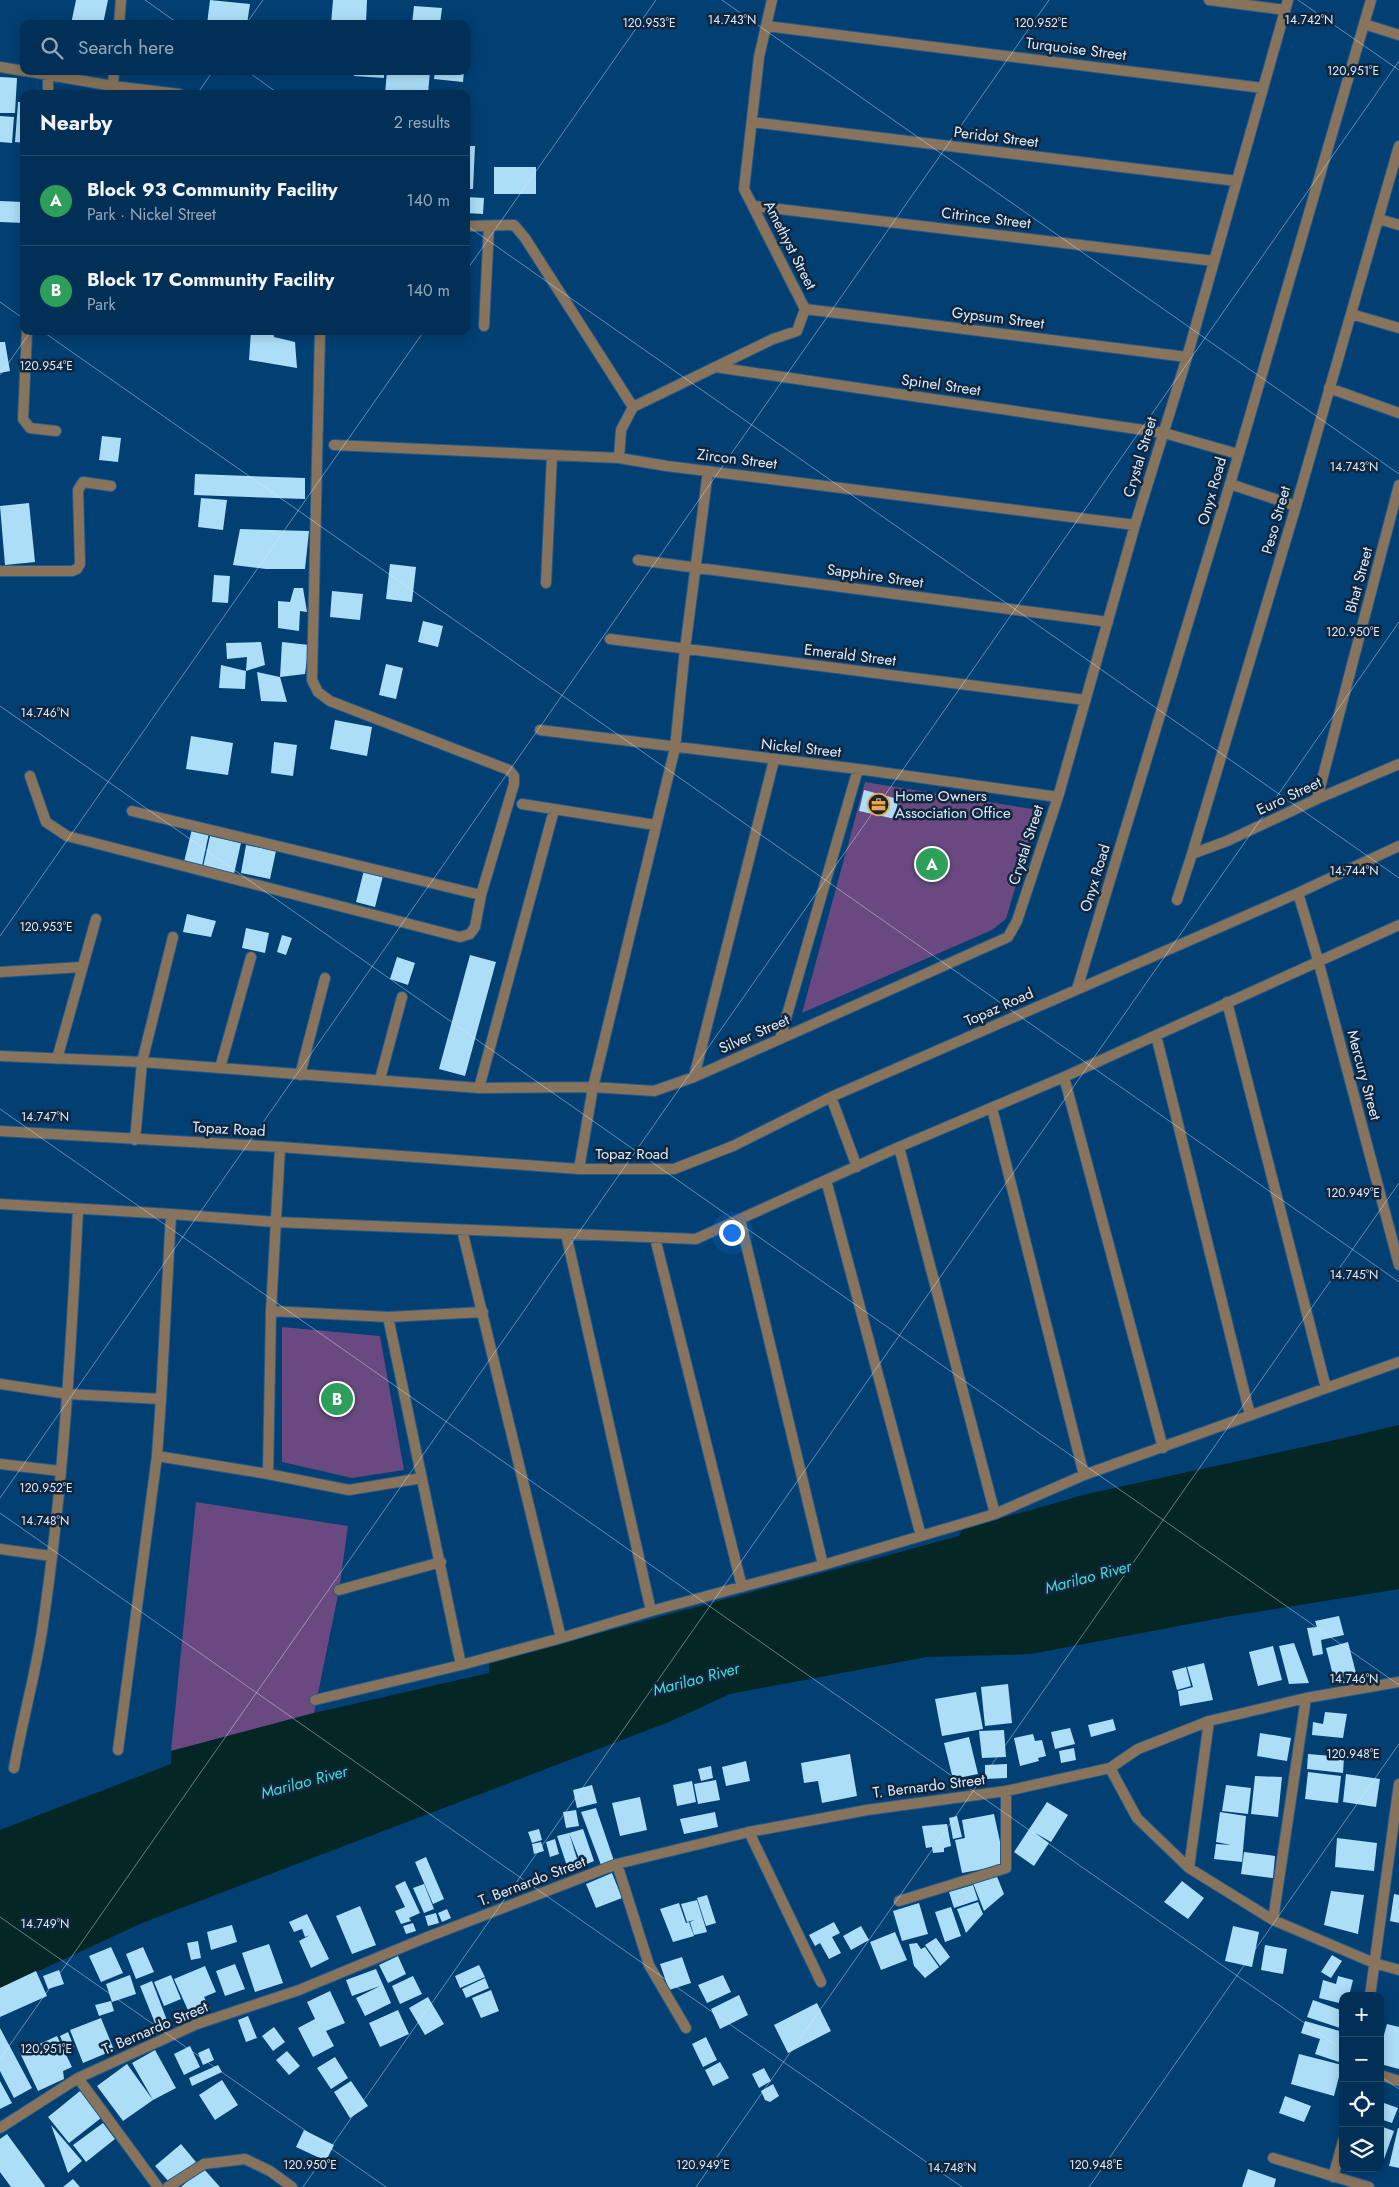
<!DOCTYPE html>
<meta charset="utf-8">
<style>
body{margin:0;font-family:Jost,sans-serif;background:#0c375c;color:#f1f3f6}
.controls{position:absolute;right:15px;bottom:15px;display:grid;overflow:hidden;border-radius:10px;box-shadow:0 2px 12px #0003}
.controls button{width:45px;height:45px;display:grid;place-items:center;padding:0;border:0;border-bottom:1px solid #234a6c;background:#022f56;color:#f1f3f6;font:25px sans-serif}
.you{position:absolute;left:731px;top:1232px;width:18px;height:18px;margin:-12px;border:4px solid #fff;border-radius:50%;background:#1a73e8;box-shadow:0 0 0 8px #1a73e833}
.badge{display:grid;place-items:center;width:32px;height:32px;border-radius:50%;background:#ea580c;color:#fff;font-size:16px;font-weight:700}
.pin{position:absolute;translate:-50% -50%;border:2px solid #fff;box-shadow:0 1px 5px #0006}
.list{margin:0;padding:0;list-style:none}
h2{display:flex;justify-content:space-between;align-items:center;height:65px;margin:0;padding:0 20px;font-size:21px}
h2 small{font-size:16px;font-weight:400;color:#96a9b9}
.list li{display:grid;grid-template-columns:32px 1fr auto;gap:15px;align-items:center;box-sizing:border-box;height:90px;padding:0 20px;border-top:1px solid #234a6c}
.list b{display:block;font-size:19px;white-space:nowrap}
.list p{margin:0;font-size:16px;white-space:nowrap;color:#96a9b9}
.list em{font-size:16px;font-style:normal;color:#96a9b9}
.icon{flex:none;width:28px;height:28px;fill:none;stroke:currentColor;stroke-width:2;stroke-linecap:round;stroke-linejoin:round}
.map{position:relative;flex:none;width:1399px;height:2187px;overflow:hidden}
.search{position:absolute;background:#022f56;box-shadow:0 2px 12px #0003;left:20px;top:20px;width:450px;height:55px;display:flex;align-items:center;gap:12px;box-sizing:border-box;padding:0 18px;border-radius:10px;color:#96a9b9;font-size:19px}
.panel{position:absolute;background:#022f56;box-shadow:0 2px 12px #0003;left:20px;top:90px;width:450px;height:245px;border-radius:10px}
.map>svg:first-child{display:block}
</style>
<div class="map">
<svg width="1399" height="2187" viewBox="0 0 1399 2187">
<rect width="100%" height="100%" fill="#023f72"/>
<path fill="#69497f" d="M865,782l173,28 -32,109 -14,11 -190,83z
M282,1327l98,9 24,134 -52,8 -70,-16z
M196,1502l152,24 -9,64 -25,123 -143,38z"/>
<path fill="#042625" d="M1399,1425v164l-168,27 -200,38 -104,3 -197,37 -61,28 -527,201 -142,66v-159l171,-66v-13l143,-38 175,-40v-10l470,-127 3,-7 125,-35 244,-53z"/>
<path fill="#addef8" d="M76,0h32l-5,24h-32z
M210,0l40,4 -3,20h-40z
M333,0h34l-1,24h-35z
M414,6l28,2 -2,16h-28z
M333,71h18v4l-18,-1z
M354,71h30v7l-30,-2z
M387,71h43l-2,23h-43z
M435,71h29l-1,11 -29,-3z
M0,77l17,1 -2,35h-15z
M55,90l23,2v2h-23z
M18,102h6v41l-9,-1z
M0,116l14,1 -2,26 -12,-1z
M466,146h9l-2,43h-7z
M494,167h42v27h-42z
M466,197l18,1 -1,16 -17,-1z
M0,201l24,1v21l-24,-1z
M251,331h22l1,6 21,5 2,26 -48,-8z
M0,342h5l5,29 -10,2z
M102,436l19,2 -3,24 -19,-2z
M195,474l110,4v21l-111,-4z
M201,498l26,2 -4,30 -25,-3z
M29,503l6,59 -30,3 -5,-59z
M240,529l69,2 -4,38h-39l-33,-4z
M390,564l26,3 -4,35 -26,-3z
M214,575l16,1 -2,27 -16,-1z
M294,588h9l4,24 -7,-1 -1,20 -21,-3v-27l12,1z
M332,591l31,3 -3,26 -30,-3z
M423,621l20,5 -5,21 -20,-5z
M261,642l4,23 -19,6 1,-14 -20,2 -1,-16z
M282,642l27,3 -4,29 -25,3z
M386,664l17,4 -7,31 -17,-4z
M221,665l25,6 -1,18 -26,-1z
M257,672l23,5 7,25 -26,-1z
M335,720l37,7 -5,29 -37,-7z
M191,736l42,7 -5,32 -42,-6z
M274,742l23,3 -4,31 -22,-3z
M864,790l34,9 -3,20 -36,-8z
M192,829l17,4 -7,33 -18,-4z
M210,836l31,7 -7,31 -31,-7z
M246,845l30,6 -6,28 -29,-6z
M364,870l19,6 -8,31 -19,-5z
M187,914l29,7 -5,16 -28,-5z
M246,928l23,5 -4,20 -23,-5z
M282,935l10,3 -6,17 -9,-3z
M470,955l26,7 -31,114 -26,-7z
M397,957l18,6 -7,22 -18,-6z
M1339,1616l5,19 -23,5 2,14 -10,2 -6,-28 10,-1 -2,-6z
M1348,1642l8,31 -22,6 -8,-31z
M1294,1643l15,40 -20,1 -10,-38z
M1273,1646l9,34 -24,6 -9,-34z
M1204,1663l9,37 -33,6 -2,-15 15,-4 -6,-20z
M1186,1667l5,19 -14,4 -5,-19z
M1008,1684l4,39 -27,3 -4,-39z
M976,1692l7,37 -41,7 -7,-37z
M1325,1712l22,2 -4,24 -31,-3 1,-13 10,2z
M1113,1719l3,11 -25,7 -3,-12z
M1070,1728l5,16 -20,5 -4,-17z
M1004,1730l2,27 -24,1 -3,-27z
M1260,1733l31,5 -4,23 -30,-5z
M1033,1734l2,7 7,-1 4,16 -8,2 1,3 -19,5 -6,-28z
M969,1737l9,37 -25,5 -9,-36z
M1074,1748l2,12 -15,3 -2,-12z
M850,1754l7,42 -35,7 -4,-22 -14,2 -3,-20z
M1308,1754l36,3 -1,16 -36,-4z
M746,1761l4,20 -24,5 -4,-19z
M1007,1764v14l-22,1v-14z
M711,1766l2,12 -12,3 -3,-12z
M1308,1772l33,4 -3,27 -33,-4z
M1346,1774l34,5 -4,28 -33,-5z
M1255,1776l27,1 -4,40 -27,-3z
M716,1780l4,20 -22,4 -4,-20z
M692,1781l4,21 -19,4 -4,-21z
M592,1785l5,18 -20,5 -4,-18z
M1226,1785l25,3 -3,26 -26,-3z
M640,1797l7,33 -27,6 -8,-33z
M1047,1802l21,13 -17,27 -16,-9 14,10 -15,23 -20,-14z
M596,1808l18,53 -13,4 -20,-53z
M576,1810l3,16 -13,2 -3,-16z
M715,1812l3,15 -34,7 -4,-15z
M1220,1812l26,4 -4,46 -28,-3 2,-15 15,1 -15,-3z
M994,1814l11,51 -43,8 -7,-33 10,-2 -3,-18z
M957,1816l5,21 -9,2 -4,-21z
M947,1824l4,22 -7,2v4l-11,1 -1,-6 -6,1 -4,-22z
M539,1829l3,11 -10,3 -4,-11z
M583,1829l11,32 -12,5 -13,-33z
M569,1833l9,29 -11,4 -10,-30z
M1337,1838l40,5 -3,28 -39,-4z
M555,1839l4,15 -9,3 -4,-15z
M541,1842l3,9 -10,3 -2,-10z
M1244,1852l31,4 -2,22 -32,-4z
M426,1857l18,42 -11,5 -18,-42z
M612,1873l10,25 -26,10 -10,-24z
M996,1874l8,20 -20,17 -11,-28z
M405,1881l15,32 -11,5 2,3 -10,3 -6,-13 10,-4 -10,-21z
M1182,1881l22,17 -16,21 -24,-17z
M424,1884l10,25 -10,4 -11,-25z
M973,1885l5,15 -24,8 -5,-16z
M1331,1891l33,4 -6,39 -34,-9z
M1394,1894l5,1v28l-9,-2z
M707,1895l9,28 -10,3 -9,-28z
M697,1900l10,32 -13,3 -4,-13 4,-2 -7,2 -6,-18z
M978,1902l5,12 -17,19 -9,-24z
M679,1903l7,20 3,-1 5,14 -21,6 -13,-33z
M919,1903l9,31 -26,7 -9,-30z
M360,1906l16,39 -24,9 -16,-38z
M951,1907l10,29 -16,6 -10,-30z
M447,1909l4,9 -9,4 -4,-9z
M436,1913l3,10 -11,3 -3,-10z
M307,1914l22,45 -18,9 -12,-27 11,-6 -5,2 -3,-8 -8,3 -5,-10z
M834,1922l6,11 -8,4 9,16 -12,6 -9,-16 -5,3 -6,-11z
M413,1923l3,8 -10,3 -3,-8z
M232,1925l5,17 -26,8 -4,-18z
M861,1926l8,14 -18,10 -8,-14z
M1233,1926l26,6 -7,35 -27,-6z
M895,1932l12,28 -26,10 -11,-28z
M936,1938l14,19 -10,9 -15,-21z
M198,1941l3,17 -10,2 -4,-17z
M917,1943l4,6 4,-2 14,20 -14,11 -11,-12 -5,-22z
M269,1944l14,39 -28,9 -13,-39z
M1265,1945l22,4 -4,25 -22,-4z
M111,1947l12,26 -22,9 -12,-26z
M143,1947l11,25 -18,7 -10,-25z
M1332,1955l10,6 -11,17 -10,-6z
M398,1956l8,18 -18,9 -9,-18z
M682,1957l9,26 -22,7 -9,-26z
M235,1964l10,25 -20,7 -9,-25z
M479,1965l6,12 -25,11 -5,-12z
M205,1966l11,26 -12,5 6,12 -19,8 -17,-38z
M376,1969l15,34 -26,13 -9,-18 24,-12 -28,10 -6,-16z
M59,1970l5,14 -16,5 -5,-13z
M36,1971l11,25 -47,21v-29z
M130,1975l6,19 -24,8 -6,-18z
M171,1975l10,24 -17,7 -10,-24z
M723,1975l8,17 -24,11 -9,-18z
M413,1976l9,18 -22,10 -8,-18z
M1338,1976l15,4 -4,16h-6v8l-24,-6 4,-18 13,4z
M485,1978l4,10 -23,10 -4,-9z
M152,1981l16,42 -11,5 -17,-42z
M491,1990l8,21 -18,7 -9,-20z
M330,1991l15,32 -19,8 8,15 -21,11 -15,-29 17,-9 -8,-17z
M739,1995l9,20 -28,14 -9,-20z
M428,1997l16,27 -19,11 -16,-27z
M1313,2000l30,11v18l-36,-12z
M111,2001l3,10 -15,5 -4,-11z
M817,2003l14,28 -43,22 -14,-28z
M398,2010l11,24 -29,13 -11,-24z
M248,2016l9,22 -11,4 -8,-22z
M101,2018l13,32 -31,13 -13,-33z
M1305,2021l38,11 -1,31 -27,-9 5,-15 -19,-6z
M1387,2024l12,3v42l-19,-5v-15z
M274,2027l11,15 -12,9 -11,-15z
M0,2028l32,60 -18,10 -14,-27z
M68,2032l6,15 -8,3 -6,-14z
M57,2036l15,31 -9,4 1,8 -26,12 -18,-38z
M706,2037l11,23 -14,7 -11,-23z
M190,2046l10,21 -16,8 -10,-21z
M209,2048l5,12 -11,5 -5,-12z
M155,2050l21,38 -23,12 -21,-37z
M287,2051l13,15 -11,9 -13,-15z
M1299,2054l43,11 -8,31 -43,-12z
M335,2057l13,21 -17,11 -14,-21z
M720,2062l9,16 -16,8 -8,-16z
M127,2064l26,36 -30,21 -26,-35z
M218,2065l4,7 -30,14 -3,-8z
M764,2068l7,13 -12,7 -7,-14z
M222,2080l16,25 -23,15 -16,-25z
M0,2081l12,22 -12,6z
M351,2081l17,25 -18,12 -16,-26z
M773,2084l6,12 -9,6 -5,-2 -4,-9z
M80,2091l21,27 -32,25 -21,-26z
M1285,2096l26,10 -7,16 -25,-9z
M1384,2103l14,5 -6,15 -12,-4z
M103,2123l12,16 -29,23 -13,-17z
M51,2125l31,36 -14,12z
M1380,2126l14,5 -11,31 -3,-1z
M1398,2128h1v40l-10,-2z
M304,2130l30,15 -8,16 -30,-14z
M7,2134l38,52 -1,1h-33l-11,-15v-33z
M181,2144l15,18 -26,21 -15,-17z
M203,2168l17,19h-39z
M1248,2169l28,10 -2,8h-32z
M73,2179l7,8h-17z"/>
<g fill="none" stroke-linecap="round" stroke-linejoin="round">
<defs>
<path id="service" d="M1164,433l74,21
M1230,484l66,22
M135,1140l7,-78
M749,1832l72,150"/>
<path id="minor" d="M1209,0l76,10
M119,24l2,-24
M1364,24l35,11
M766,26l497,62
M0,67l24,4
M26,71l87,15 66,8
M113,86l1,-15
M48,94v-19
M752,122l485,59
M754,206l460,55
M1379,219l20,6
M466,226l48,-1 11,13 108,169
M805,309l382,48
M1351,314l48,14
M484,326l5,-100
M27,331l-4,88 7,9 26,3
M715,367l449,66
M1329,388l70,25
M334,445l285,13 48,8 468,59
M619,458l2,-28 12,-23 140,-68 24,-8 8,-22 -61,-120 15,-132 13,-57
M638,560l470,62
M0,571h72l5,-2 3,-5 -2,-74 5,-8 28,4
M546,583l6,-128
M610,639l475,61
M540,730l318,39 200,28
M30,776l16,46 21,14 393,101 10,-3 5,-7 6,-32 33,-111v-8l-5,-6 -179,-69 -12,-9 -6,-12 8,-349
M1317,799l82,-314
M522,804l133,21
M132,811l349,84
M1192,854l35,-13 90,-42 82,-35
M1298,893l20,67 81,305
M1177,900l15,-46 104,-348 103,-360
M0,972l82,-5
M1077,989l153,-505 141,-484
M1227,1002l99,386
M1156,1035l94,380
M780,1039l78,-270
M0,1056l142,6 337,26 114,-1 61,4 40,-14 86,-38 228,-102 9,-16 41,-124 77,-272 52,-168 101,-357
M57,1059l39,-140
M142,1062l31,-125
M220,1068l31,-111
M300,1075l25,-97
M694,1077l80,-317
M1064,1077l99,371
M380,1079l22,-82
M479,1088l75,-278
M831,1097l26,70
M992,1108l92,367
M0,1131l280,16 299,22h95l59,-23 98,-49 467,-204 101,-47
M899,1147l96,367
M579,1169l14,-82 82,-339 10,-99 23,-178
M826,1180l95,356
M0,1204l171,10 104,8 421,17 203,-92 165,-70 335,-152
M740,1219l83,346
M462,1230l99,408
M566,1234l85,377
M655,1238l87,349
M271,1311l117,6 95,-5
M388,1317l73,348
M0,1384l68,10 93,5
M157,1456l111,18 81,16 73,-12
M0,1464l60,7
M268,1474l3,-163 9,-164
M0,1549l51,7
M339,1590l102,-28
M315,1700l146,-35 100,-27 90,-27 172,-46 172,-51 89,-39 315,-113
M118,1750l39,-294 4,-57 10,-185
M14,1768c8,-46 21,-92 28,-137 21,-140 29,-281 36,-422
M1110,1768l27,50 52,50 84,52 101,43 25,7
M617,1864l32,101 37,63
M1189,1868l20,-147
M899,1901l107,-33v-77
M1273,1920l33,-222
M1370,1996l29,-212
M1380,2075l19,6
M78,2078l80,109
M0,2128l78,-50 119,-54 102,-34 126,-52 192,-74 132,-32 118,-22 139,-19 104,-23 28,-19 71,-28 97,-23 93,-16
M1273,2158l96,29
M1333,2177l10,-36
M168,2187l36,-23 41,-5 25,12 22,16"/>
</defs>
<use href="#service" stroke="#255b89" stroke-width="12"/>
<use href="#minor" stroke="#255b89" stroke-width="12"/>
<use href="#service" stroke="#88735c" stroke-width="10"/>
<use href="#minor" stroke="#88735c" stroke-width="10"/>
</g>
<path fill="none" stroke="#dbecff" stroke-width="1" stroke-opacity="0.45" d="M145,0l34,24M722,0l677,474M1298,0l101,70M246,24l17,-24M247,71l32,23M197,94l16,-23M466,225l933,653M466,271l190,-271M0,302l24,17M42,331l1357,951M0,375l31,-44M0,706l1399,979M0,936l424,-605M0,1109l1343,941M0,1498l1049,-1498M0,1513l962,674M0,1917l386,270M0,2059l1399,-1998M1380,2076l19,13M303,2187l1096,-1565M696,2187l703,-1004M1089,2187l310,-443"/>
<defs>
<symbol id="office-ring" viewBox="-11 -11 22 22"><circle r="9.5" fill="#10263d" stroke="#f1a640" stroke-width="1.5"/><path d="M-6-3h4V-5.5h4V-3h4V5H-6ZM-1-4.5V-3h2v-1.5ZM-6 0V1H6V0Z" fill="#f1a640"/></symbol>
</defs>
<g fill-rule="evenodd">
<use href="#office-ring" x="866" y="792" width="25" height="25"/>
</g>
<g text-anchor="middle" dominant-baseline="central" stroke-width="5" stroke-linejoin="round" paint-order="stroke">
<g font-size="15" fill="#dbecff" stroke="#10263d">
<text transform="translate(1076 49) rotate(7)">Turquoise Street</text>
<text transform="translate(996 137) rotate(7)">Peridot Street</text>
<text transform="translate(986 218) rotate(7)">Citrince Street</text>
<text transform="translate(790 245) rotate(63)">Amethyst Street</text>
<text transform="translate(998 318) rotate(7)">Gypsum Street</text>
<text transform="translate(941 385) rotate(8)">Spinel Street</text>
<text transform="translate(1140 457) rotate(-73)">Crystal Street</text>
<text transform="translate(737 459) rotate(7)">Zircon Street</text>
<text transform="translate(1212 491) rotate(-74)">Onyx Road</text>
<text transform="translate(1276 520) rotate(-74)">Peso Street</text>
<text transform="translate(875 576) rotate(8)">Sapphire Street</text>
<text transform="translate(1359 580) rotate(-75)">Bhat Street</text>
<text transform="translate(850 655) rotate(7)">Emerald Street</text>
<text transform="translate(801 748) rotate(6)">Nickel Street</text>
<text transform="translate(1289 796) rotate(-25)">Euro Street</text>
<text transform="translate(1026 845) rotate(-72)">Crystal Street</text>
<text transform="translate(1095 878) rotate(-73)">Onyx Road</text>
<text transform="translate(999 1007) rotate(-24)">Topaz Road</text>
<text transform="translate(754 1034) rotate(-24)">Silver Street</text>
<text transform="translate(1364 1075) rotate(75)">Mercury Street</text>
<text transform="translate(229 1129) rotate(3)">Topaz Road</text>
<text x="632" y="1154">Topaz Road</text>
<text transform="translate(929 1786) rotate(-7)">T. Bernardo Street</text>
<text transform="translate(532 1881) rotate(-21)">T. Bernardo Street</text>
<text transform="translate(155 2028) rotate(-23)">T. Bernardo Street</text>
</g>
<g font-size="15" fill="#dbecff" stroke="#10263d" text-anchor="start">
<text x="895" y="796">Home Owners<tspan x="895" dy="17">Association Office</tspan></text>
</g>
<g font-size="16" font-style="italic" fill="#42ded7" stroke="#10263d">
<text transform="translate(1088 1577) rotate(-15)">Marilao River</text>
<text transform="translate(696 1679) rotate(-15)">Marilao River</text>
<text transform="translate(304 1782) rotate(-15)">Marilao River</text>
</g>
</g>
<g font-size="12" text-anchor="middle" fill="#dbecff" stroke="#10263d" stroke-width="5" stroke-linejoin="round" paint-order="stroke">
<text x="1309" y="24">14.742°N</text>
<text x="732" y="24">14.743°N</text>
<text x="649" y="27">120.953°E</text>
<text x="1041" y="27">120.952°E</text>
<text x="1353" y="75">120.951°E</text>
<text x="46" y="370">120.954°E</text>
<text x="1354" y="471">14.743°N</text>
<text x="1353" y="636">120.950°E</text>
<text x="45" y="717">14.746°N</text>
<text x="1354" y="875">14.744°N</text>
<text x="46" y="931">120.953°E</text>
<text x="45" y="1121">14.747°N</text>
<text x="1353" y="1197">120.949°E</text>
<text x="1354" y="1279">14.745°N</text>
<text x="46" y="1492">120.952°E</text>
<text x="45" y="1525">14.748°N</text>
<text x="1354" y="1683">14.746°N</text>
<text x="1353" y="1758">120.948°E</text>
<text x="45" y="1928">14.749°N</text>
<text x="46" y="2053">120.951°E</text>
<text x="310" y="2169">120.950°E</text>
<text x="703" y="2169">120.949°E</text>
<text x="1096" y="2169">120.948°E</text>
<text x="952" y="2172">14.748°N</text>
</g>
</svg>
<div class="controls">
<button>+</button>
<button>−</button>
<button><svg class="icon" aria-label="locate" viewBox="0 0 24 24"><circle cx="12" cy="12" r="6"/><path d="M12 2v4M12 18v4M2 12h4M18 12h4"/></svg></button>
<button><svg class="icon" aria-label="layers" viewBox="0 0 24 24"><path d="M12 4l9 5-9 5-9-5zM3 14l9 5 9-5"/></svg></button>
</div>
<div class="you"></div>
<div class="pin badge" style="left:932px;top:864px;background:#2e9e5b">A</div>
<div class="pin badge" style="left:337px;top:1399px;background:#2e9e5b">B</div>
<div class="search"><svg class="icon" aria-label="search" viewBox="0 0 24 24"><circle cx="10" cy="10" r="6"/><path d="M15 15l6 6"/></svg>Search here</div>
<section class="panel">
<h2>Nearby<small>2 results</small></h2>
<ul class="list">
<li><span class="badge" style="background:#2e9e5b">A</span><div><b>Block 93 Community Facility</b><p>Park · Nickel Street</p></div><em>140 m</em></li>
<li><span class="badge" style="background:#2e9e5b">B</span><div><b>Block 17 Community Facility</b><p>Park</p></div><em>140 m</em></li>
</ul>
</section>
</div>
